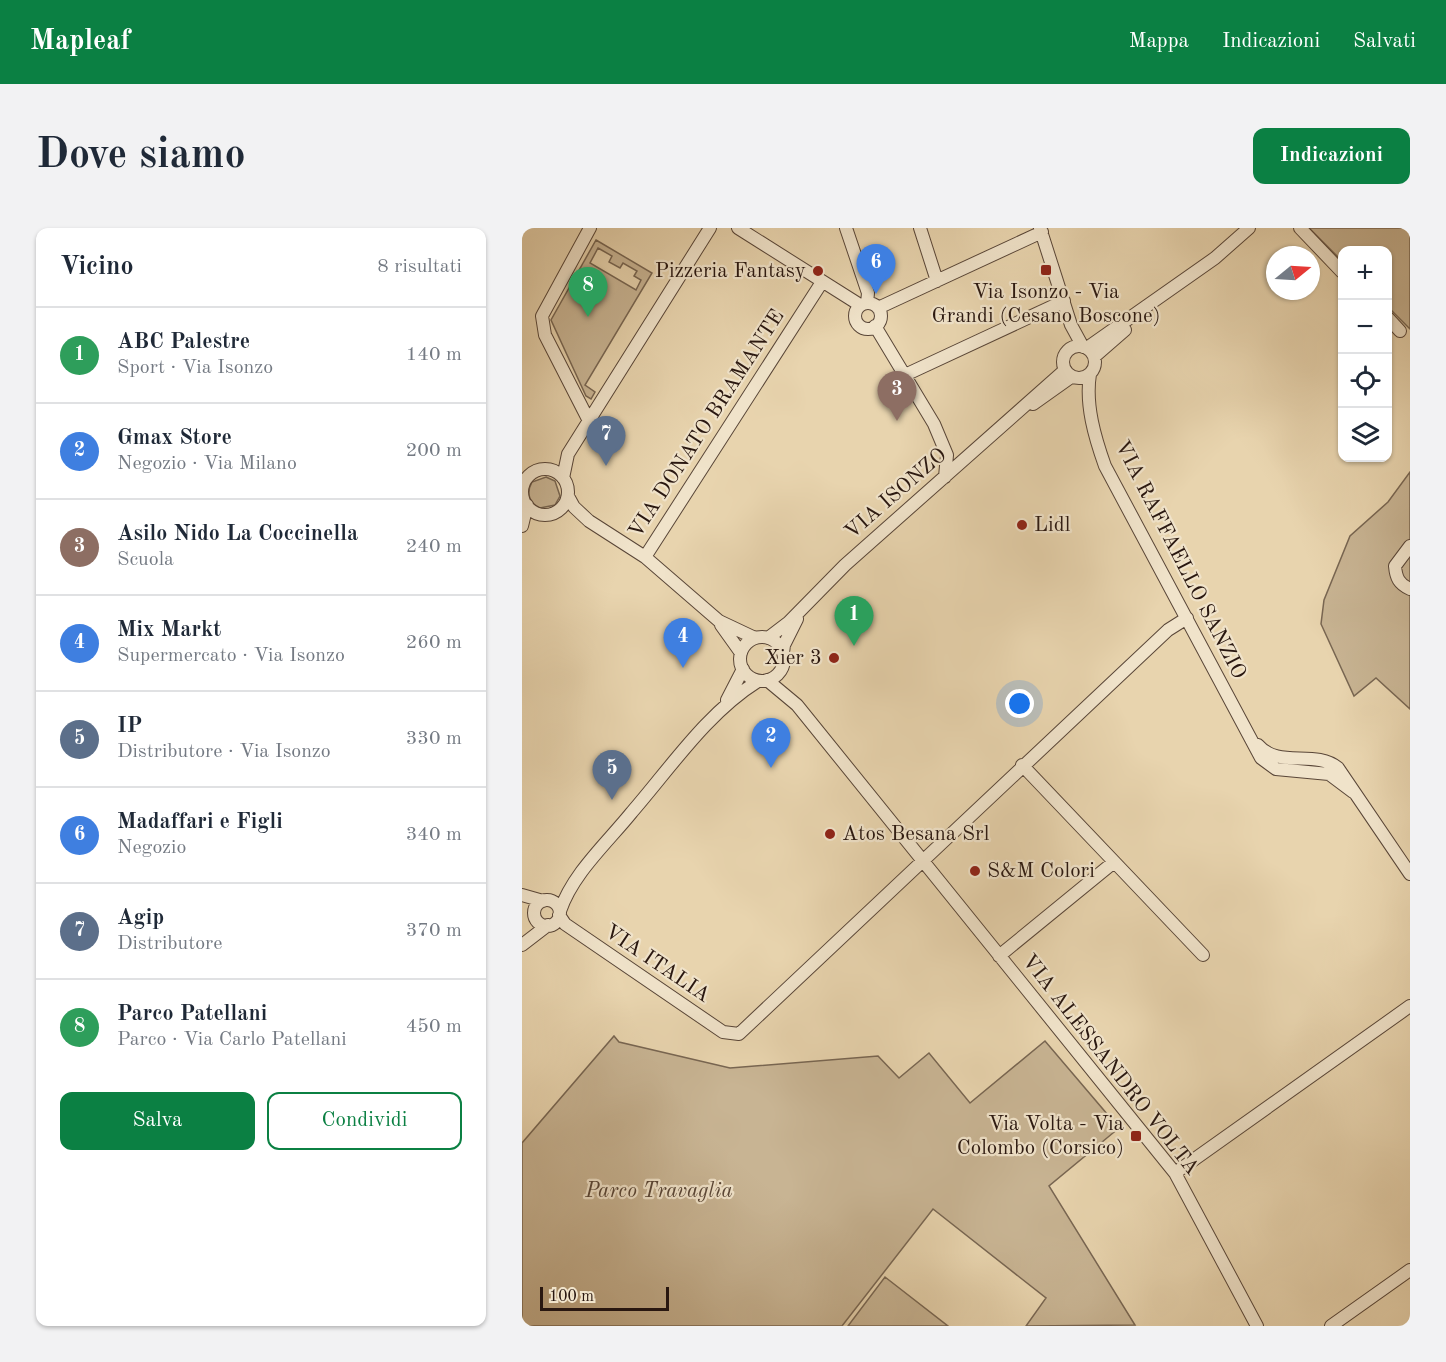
<!DOCTYPE html>
<html lang="it">
<meta charset="utf-8">
<style>
body{margin:0;font-family:"Old Standard TT",serif;background:#f2f2f3;color:#1f2937}
.controls{position:absolute;right:18px;top:18px;display:grid;overflow:hidden;border-radius:12px;box-shadow:0 2px 4px #0004}
.controls button{width:54px;height:54px;display:grid;place-items:center;padding:0;border:0;border-bottom:2px solid #e0e1e3;background:#fff;color:#1f2937;font:30px sans-serif}
.compass{position:absolute;left:744px;top:18px;width:54px;height:54px;border-radius:50%;background:#fff;box-shadow:0 2px 4px #0004;rotate:72deg}
.scale{position:absolute;left:18px;bottom:15px;width:129px;box-sizing:border-box;padding-left:6px;border:3px solid #291710;border-top:0;font-size:16px;line-height:21px;white-space:nowrap;color:#291710;-webkit-text-stroke:4px #f0e3ca;paint-order:stroke}
.you{position:absolute;left:498px;top:476px;width:21px;height:21px;margin:-15px;border:4px solid #fff;border-radius:50%;background:#1a73e8;box-shadow:0 0 0 9px #1a73e833}
.badge{display:grid;place-items:center;width:39px;height:39px;border-radius:50%;background:#0b8043;color:#fff;font-size:20px;font-weight:700}
.pin{position:absolute;translate:-50% -50px;filter:drop-shadow(0 2px 3px #0008)}
.pin::after{content:'';position:absolute;top:32px;width:21px;height:18px;background:inherit;clip-path:polygon(0 0,100% 0,50% 100%)}
.list{margin:0;padding:0;list-style:none}
h2{display:flex;justify-content:space-between;align-items:center;height:78px;margin:0;padding:0 24px;font-size:26px}
h2 small{font-size:20px;font-weight:400;color:#747a83}
.list li{display:grid;grid-template-columns:39px 1fr auto;gap:18px;align-items:center;box-sizing:border-box;height:96px;padding:0 24px;border-top:2px solid #e0e1e3}
.list b{display:block;font-size:22px;white-space:nowrap}
.list p{margin:0;font-size:20px;white-space:nowrap;color:#747a83}
.list em{font-size:20px;font-style:normal;color:#747a83}
.actions{display:flex;gap:12px;padding:18px 24px}
.actions a{flex:1;padding:14px 0;border:2px solid #0b8043;border-radius:12px;text-align:center;font-size:21px;color:#0b8043}
.actions .main{background:#0b8043;color:#fff}
.icon{flex:none;width:33px;height:33px;fill:none;stroke:currentColor;stroke-width:2;stroke-linecap:round;stroke-linejoin:round}
.map{position:relative;flex:none;width:888px;height:1098px;overflow:hidden;border-radius:12px}
header{display:flex;align-items:center;gap:36px;box-sizing:border-box;height:84px;padding:0 30px;background:#0b8043;color:#fff}
header strong{font-size:28px}
nav{display:flex;gap:33px;margin-inline-start:auto;font-size:21px}
.intro{display:flex;align-items:center;justify-content:space-between;box-sizing:border-box;height:144px;padding:0 36px}
h1{margin:0;font-size:42px}
.button{padding:15px 27px;border-radius:12px;background:#0b8043;color:#fff;font-size:21px;font-weight:700}
main{display:flex;gap:36px;padding:0 36px}
aside{flex:1;background:#fff;border-radius:12px;box-shadow:0 2px 4px #0004}
.map>svg:first-child{display:block}
</style>
<header>
<strong>Mapleaf</strong>
<nav><a>Mappa</a><a>Indicazioni</a><a>Salvati</a></nav>
</header>
<div class="intro"><h1>Dove siamo</h1><a class="button">Indicazioni</a></div>
<main>
<aside>
<h2>Vicino<small>8 risultati</small></h2>
<ul class="list">
<li><span class="badge" style="background:#2e9e5b">1</span><div><b>ABC Palestre</b><p>Sport · Via Isonzo</p></div><em>140 m</em></li>
<li><span class="badge" style="background:#3f7fe0">2</span><div><b>Gmax Store</b><p>Negozio · Via Milano</p></div><em>200 m</em></li>
<li><span class="badge" style="background:#8d6e63">3</span><div><b>Asilo Nido La Coccinella</b><p>Scuola</p></div><em>240 m</em></li>
<li><span class="badge" style="background:#3f7fe0">4</span><div><b>Mix Markt</b><p>Supermercato · Via Isonzo</p></div><em>260 m</em></li>
<li><span class="badge" style="background:#5c6f8a">5</span><div><b>IP</b><p>Distributore · Via Isonzo</p></div><em>330 m</em></li>
<li><span class="badge" style="background:#3f7fe0">6</span><div><b>Madaffari e Figli</b><p>Negozio</p></div><em>340 m</em></li>
<li><span class="badge" style="background:#5c6f8a">7</span><div><b>Agip</b><p>Distributore</p></div><em>370 m</em></li>
<li><span class="badge" style="background:#2e9e5b">8</span><div><b>Parco Patellani</b><p>Parco · Via Carlo Patellani</p></div><em>450 m</em></li>
</ul>
<div class="actions"><a class="main">Salva</a><a>Condividi</a></div>
</aside>
<div class="map">
<svg width="888" height="1098" viewBox="0 0 888 1098">
<rect width="100%" height="100%" fill="#e8d4ae"/>
<filter id="stains"><feTurbulence type="fractalNoise" baseFrequency=".00333" numOctaves="4"/><feColorMatrix values="0 0 0 0 .2 0 0 0 0 .09 0 0 0 0 .02 0 0 0 .5 -.17"/></filter>
<radialGradient id="worn" r=".72"><stop offset=".6" stop-color="#630" stop-opacity="0"/><stop offset="1" stop-color="#630" stop-opacity=".3"/></radialGradient>
<path fill="#c8b493" stroke="#786652" stroke-width="1.5" fill-rule="evenodd" d="M787,0h101v101l-22,-22v-57h-46v11z
M74,12l56,33 -67,112 10,7 -4,7 -5,-3 -35,-76zM76,20l14,8 -3,6 11,6 3,-5 14,8 -3,5 7,4 -5,10 -46,-27z
M888,244v237l-34,-31 -22,18 -33,-72 3,-24 26,-64 38,-34z
M24,249l9,4 5,15 -5,9 -15,3c-11,-5 -14,-15 -8,-26z
M92,808l5,6 111,26 148,-12 21,22 30,-25 41,50 75,-62 74,87 -70,58 86,139 -109,1 20,-28 -113,-89 -91,117h-320v-183z
M363,1049l63,49h-100z"/>
<g fill="none" stroke-linecap="round" stroke-linejoin="round">
<defs>
<path id="minor" d="M216,0l122,77
M324,0l22,65 -1,10
M398,0l17,53
M518,0l31,97 12,22
M778,0l42,44
M333 88a13 13 0 1 1 26 0a13 13 0 1 1-26 0Z
M356,80l164,-76
M866,90l12,13
M353,98l59,98 13,31 -2,22
M541 134a16 16 0 1 1 32 0a16 16 0 1 1-32 0Z
M565,120l128,-90 34,-30
M572,129l31,-27
M568,146c-5,31 5,64 15,92l156,292 15,11 53,5 24,18
M383,147l159,-74
M511,176l38,-27
M67,193l-44,-86 -3,-19 48,-88
M0 264a23 23 0 1 1 46 0a23 23 0 1 1-46 0Z
M41,250l5,-24 142,-226
M46,268l6,11 15,14 56,36 74,64 36,17
M0,298l5,-21
M888,318l-15,20c1,12 4,18 15,23
M123,329l177,-275
M199,397l20,28
M218 431a22 22 0 1 1 44 0a22 22 0 1 1-44 0Z
M246,410l21,-16 56,-57 220,-195
M261,425l1,-8 13,-26
M245,452l30,25 378,468 82,153
M205,472l16,-31
M736,517c20,24 57,4 80,23l72,106
M500,537l181,190
M0,667l21,6
M12 685a13 13 0 1 1 26 0a13 13 0 1 1-26 0Z
M38,683c13,-38 47,-68 72,-99 39,-45 75,-99 126,-131
M37,687l6,9 158,108 16,2 429,-404 19,-12
M0,717l26,-20
M477,728l115,-94
M653,945l235,-167
M809,1098l79,-56"/>
</defs>
<use href="#minor" stroke="#594638" stroke-width="14"/>
<use href="#minor" stroke="#f0e3ca" stroke-width="12"/>
</g>
<g fill="#8f2418" stroke="#f0e3ca" stroke-width="2">
<rect x="518" y="36" width="12" height="12" rx="3"/>
<circle cx="296" cy="43" r="6"/>
<circle cx="500" cy="297" r="6"/>
<circle cx="312" cy="430" r="6"/>
<circle cx="308" cy="606" r="6"/>
<circle cx="453" cy="643" r="6"/>
<rect x="608" y="902" width="12" height="12" rx="3"/>
</g>
<g text-anchor="middle" dominant-baseline="central" stroke-width="4.5" stroke-linejoin="round" paint-order="stroke">
<g font-size="21" fill="#291710" stroke="#f0e3ca" text-anchor="end">
<text x="284" y="43">Pizzeria Fantasy</text>
<text x="524" y="64" text-anchor="middle">Via Isonzo - Via<tspan x="524" dy="24">Grandi (Cesano Boscone)</tspan></text>
<text x="512" y="297" text-anchor="start">Lidl</text>
<text x="300" y="430">Xier 3</text>
<text x="320" y="606" text-anchor="start">Atos Besana Srl</text>
<text x="465" y="643" text-anchor="start">S&amp;M Colori</text>
<text x="602" y="896">Via Volta - Via<tspan x="602" dy="24">Colombo (Corsico)</tspan></text>
</g>
<g font-size="21" fill="#291710" stroke="#f0e3ca">
<text transform="translate(185 196) rotate(-57)">VIA DONATO BRAMANTE</text>
<text transform="translate(374 266) rotate(-41)">VIA ISONZO</text>
<text transform="translate(658 332) rotate(63)">VIA RAFFAELLO SANZIO</text>
<text transform="translate(135 736) rotate(34)">VIA ITALIA</text>
<text transform="translate(588 837) rotate(52)">VIA ALESSANDRO VOLTA</text>
</g>
<g font-size="21" font-style="italic" fill="#594637" stroke="#f0e3ca">
<text x="137" y="963">Parco Travaglia</text>
</g>
</g>
<rect width="100%" height="100%" filter="url(#stains)"/>
<rect width="100%" height="100%" fill="url(#worn)"/>
</svg>
<div class="controls">
<button>+</button>
<button>−</button>
<button><svg class="icon" aria-label="locate" viewBox="0 0 24 24"><circle cx="12" cy="12" r="6"/><path d="M12 2v4M12 18v4M2 12h4M18 12h4"/></svg></button>
<button><svg class="icon" aria-label="layers" viewBox="0 0 24 24"><path d="M12 4l9 5-9 5-9-5zM3 14l9 5 9-5"/></svg></button>
</div>
<svg class="compass" viewBox="-18 -18 36 36"><path d="M0-13l5 13h-10z" fill="#e53935"/><path d="M0 13l5-13h-10z" fill="#747a83"/></svg>
<div class="scale">100 m</div>
<div class="you"></div>
<div class="pin badge" style="left:332px;top:418px;background:#2e9e5b">1</div>
<div class="pin badge" style="left:249px;top:540px;background:#3f7fe0">2</div>
<div class="pin badge" style="left:375px;top:193px;background:#8d6e63">3</div>
<div class="pin badge" style="left:161px;top:440px;background:#3f7fe0">4</div>
<div class="pin badge" style="left:90px;top:572px;background:#5c6f8a">5</div>
<div class="pin badge" style="left:354px;top:66px;background:#3f7fe0">6</div>
<div class="pin badge" style="left:84px;top:238px;background:#5c6f8a">7</div>
<div class="pin badge" style="left:66px;top:89px;background:#2e9e5b">8</div>
</div>
</main>
